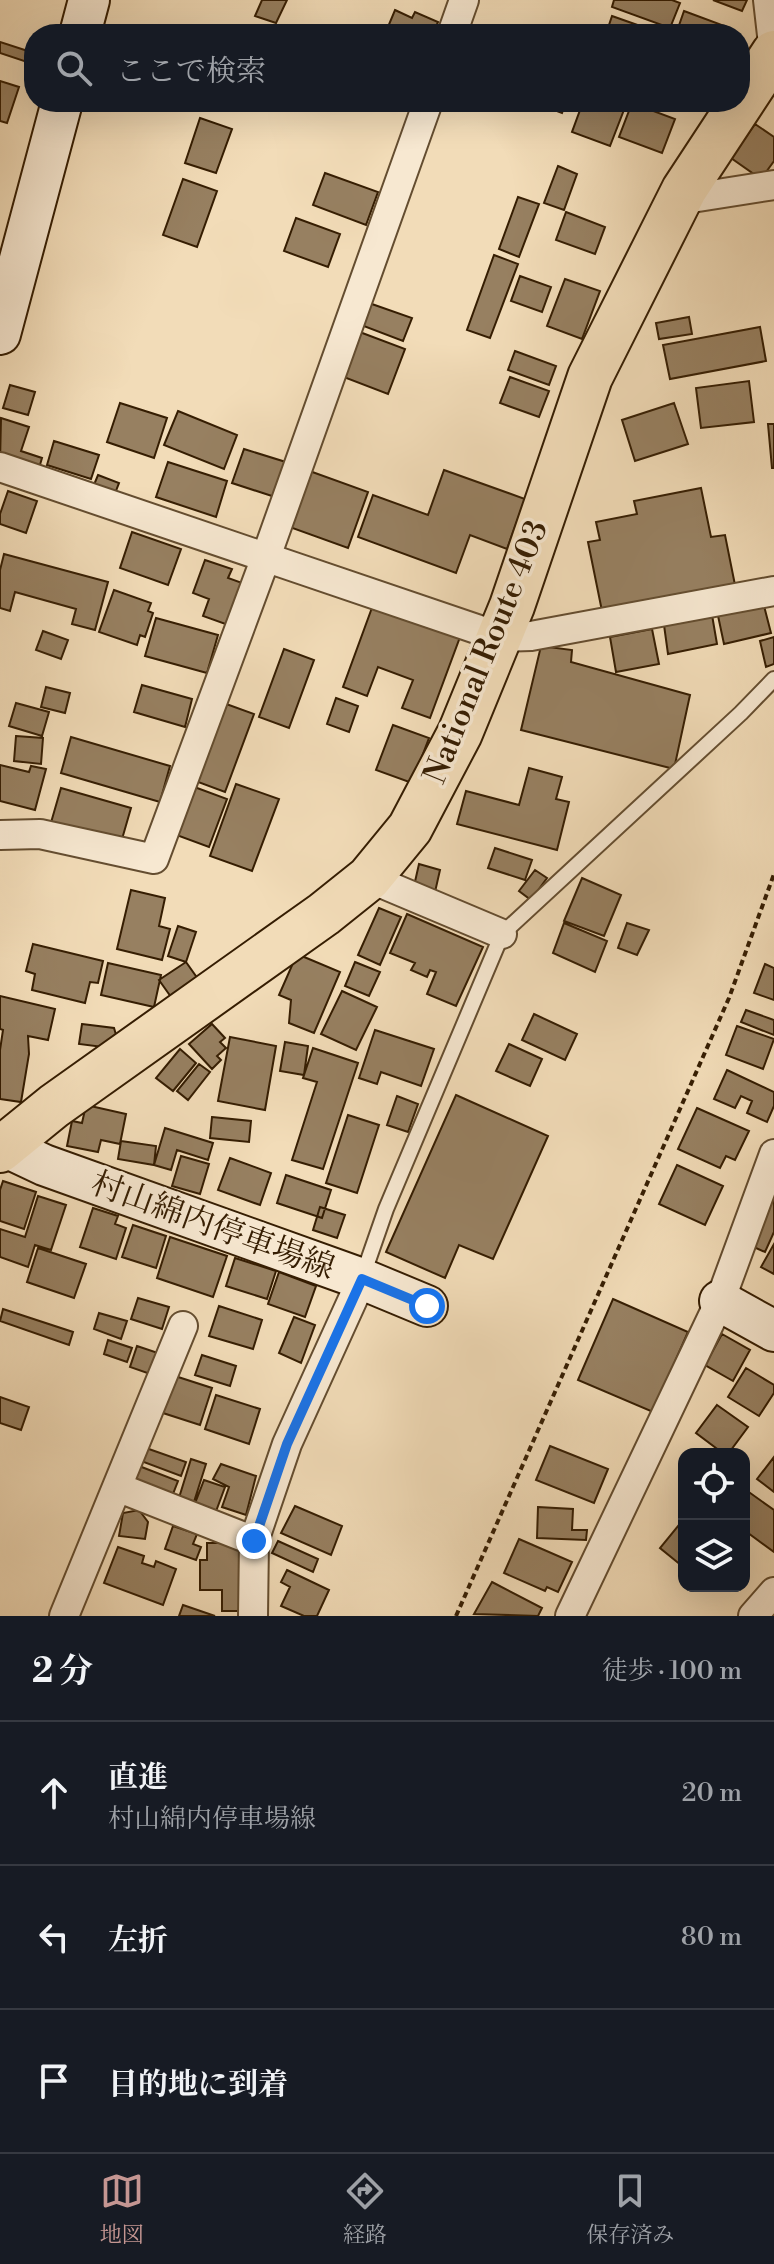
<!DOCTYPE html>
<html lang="ja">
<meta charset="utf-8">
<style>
body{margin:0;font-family:"Libre Bodoni","Noto Serif JP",serif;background:#20242c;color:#f1f3f6}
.controls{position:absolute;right:24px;bottom:24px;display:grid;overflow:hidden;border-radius:16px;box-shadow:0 8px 32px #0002}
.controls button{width:72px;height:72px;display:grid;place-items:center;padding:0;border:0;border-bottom:2px solid #363941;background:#171b24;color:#f1f3f6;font:40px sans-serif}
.stop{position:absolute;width:24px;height:24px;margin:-18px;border:6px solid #1a73e8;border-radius:50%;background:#fff}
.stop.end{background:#1a73e8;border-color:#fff;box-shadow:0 2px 8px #0008}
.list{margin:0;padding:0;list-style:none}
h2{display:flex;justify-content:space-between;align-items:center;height:104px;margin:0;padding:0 32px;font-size:34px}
h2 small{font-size:26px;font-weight:400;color:#9ea1a6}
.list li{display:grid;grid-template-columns:52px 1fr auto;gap:24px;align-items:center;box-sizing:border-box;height:144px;padding:0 32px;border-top:2px solid #363941}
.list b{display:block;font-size:30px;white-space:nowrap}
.list p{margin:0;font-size:26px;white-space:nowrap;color:#9ea1a6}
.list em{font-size:26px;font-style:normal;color:#9ea1a6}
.icon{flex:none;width:44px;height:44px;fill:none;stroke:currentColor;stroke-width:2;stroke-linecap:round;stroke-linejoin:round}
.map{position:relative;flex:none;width:774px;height:1616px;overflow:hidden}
.search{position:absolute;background:#171b24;box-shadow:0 8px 32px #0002;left:24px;right:24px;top:24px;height:88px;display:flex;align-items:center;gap:20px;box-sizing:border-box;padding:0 28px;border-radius:32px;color:#9ea1a6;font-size:30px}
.sheet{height:536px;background:#171b24}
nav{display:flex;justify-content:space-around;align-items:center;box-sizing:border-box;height:112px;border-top:2px solid #363941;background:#171b24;font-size:22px;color:#9ea1a6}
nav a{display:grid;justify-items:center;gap:4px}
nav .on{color:#c59692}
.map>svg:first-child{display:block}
</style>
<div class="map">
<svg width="774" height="1616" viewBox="0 0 774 1616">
<rect width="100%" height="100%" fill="#f2dcb8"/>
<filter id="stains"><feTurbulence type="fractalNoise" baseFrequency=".0025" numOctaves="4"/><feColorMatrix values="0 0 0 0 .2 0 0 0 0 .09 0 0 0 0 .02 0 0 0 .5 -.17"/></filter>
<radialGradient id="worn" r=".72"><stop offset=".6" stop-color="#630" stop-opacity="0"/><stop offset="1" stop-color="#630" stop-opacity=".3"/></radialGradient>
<path fill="#978061" stroke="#351d02" stroke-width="2" d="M262,0h25l-11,23 -21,-7z
M614,0h58l8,3 -10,25 -58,-21z
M713,0h34l-5,11z
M395,10l17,8 3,-6 23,10 -5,12h-48z
M684,11l46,17 -2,6h-52z
M612,16l51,18h-57z
M0,42l34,11 -1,11 -33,-11z
M0,81l19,6 -12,36 -7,-2z
M533,102h33l-4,11z
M583,102h44l-17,44 -38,-14z
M632,103l43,16 -13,34 -43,-16z
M200,118l32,11 -16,44 -31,-10z
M755,124l19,13v24l-13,18 -30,-21z
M558,166l19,8 -13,36 -20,-7z
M325,173l53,19 -12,33 -53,-20z
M183,179l34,12 -20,56 -34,-12z
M518,197l21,7 -20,53 -20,-8z
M566,212l39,15 -10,27 -39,-14z
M296,218l44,16 -12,33 -44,-16z
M494,255l24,9 -28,74 -23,-8z
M520,276l31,11 -9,25 -31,-11z
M565,279l35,12 -18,48 -35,-13z
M369,303l43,15 -9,23 -42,-16z
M689,317l3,17 -33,5 -3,-16z
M760,327l6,34 -96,18 -7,-34z
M357,331l48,18 -17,45 -47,-18z
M515,351l41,15 -7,19 -41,-15z
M510,377l39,14 -10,26 -39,-14z
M749,381l5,41 -53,6 -5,-40z
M10,385l25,7 -7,23 -25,-7z
M120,403l47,15 -13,40 -47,-16z
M674,403l14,41 -53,17 -13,-41z
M178,411l59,24 -13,34 -60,-24z
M1,418l28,9 -8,24 21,7 -5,17 -37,-12z
M768,424h6v44h-2z
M54,441l45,14 -8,24 -44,-14z
M244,449l45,14 -11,35 -46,-15z
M168,462l59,19 -11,36 -60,-20z
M304,469l64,23 -20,56 -64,-23z
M444,470l81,29 -18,50 -37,-14 -14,38 -98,-36 15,-42 55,20z
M98,475l21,8 -7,18 -21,-9z
M701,488l10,49 14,-2 10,50 -133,26 -14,-69 12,-2 -4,-18 41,-8 -3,-13z
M8,491l29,10 -11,32 -26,-9v-10z
M132,532l49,17 -13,36 -48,-17z
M4,554l104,28 -13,48 -23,-6 4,-15 -61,-17 -5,19 -10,-3v-38z
M205,560l27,9 -4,9 17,6 -14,42 -28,-10 6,-17 -16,-6z
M114,590l37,13 -3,8 5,2 -8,24 -5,-2 -3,10 -38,-13z
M763,602l8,31 -47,11 -7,-33z
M373,605l87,32 -30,81 -28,-10 11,-28 -35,-13 -11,29 -24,-9z
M712,615l5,29 -49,10 -4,-29z
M156,618l62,17 -11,38 -62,-17z
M652,629l7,35 -43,8 -6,-35z
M43,631l25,9 -7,19 -25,-9z
M774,637v27l-8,3 -6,-26z
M541,646l31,4 -1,12 119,33 -16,74 -153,-39z
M284,649l30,11 -25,68 -30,-11z
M142,685l50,14 -7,28 -51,-15z
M46,687l24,6 -5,20 -24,-6z
M336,698l22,8 -9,26 -22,-8z
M218,701l36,13 -29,78 -35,-13z
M16,703l33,9 -7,24 -33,-10z
M393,725l36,13 -17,45 -36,-13z
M16,736l27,2 -2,26 -27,-3z
M71,737l99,29 -10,36 -99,-29z
M0,765l29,7 2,-6 15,3 -11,41 -35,-9z
M529,768l33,9 -6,22 13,3 -12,48 -100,-26 9,-33 53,14z
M236,784l43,15 -27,72 -42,-15z
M189,785l38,14 -18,48 -38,-14z
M61,788l70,20 -11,38 -70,-20z
M495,848l37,12 -7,20 -37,-12z
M419,864l21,6 -5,22 -21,-6z
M535,870l12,8 -16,22 -12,-9z
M582,878l39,17 -17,41 -40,-15z
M131,890l34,8 -6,28 11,3 -8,31 -45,-11z
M379,908l22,9 -21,48 -22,-10z
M407,914l76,33 -27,59 -29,-12 9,-22 -6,-2 -3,7 -16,-7 4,-7 -25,-10z
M564,923l43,18 -12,31 -42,-19z
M627,923l22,7 -12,25 -19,-7z
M178,926l18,6 -10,30 -18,-6z
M33,944l70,17 -5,22 -8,-1 -5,21 -53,-13 3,-16 -9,-3z
M297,954l43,18 -26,61 -25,-10 2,-23 -12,-5z
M186,962l12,17 -27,18 -12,-17z
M355,962l25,10 -11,24 -24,-10z
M108,963l53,12 -7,32 -53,-12z
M765,964l9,4v32l-20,-7z
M342,991l35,16 -21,43 -35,-16z
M0,996l55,13 -7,31 -20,-4 1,18 -8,48 -21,-3v-49l3,-20 -3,-1z
M746,1010l28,10v15l-33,-13z
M534,1014l43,20 -12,26 -43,-20z
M82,1024l32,4 3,10 -14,9 -24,-3z
M212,1024l13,14 -5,4 6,6 -9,8 4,4 -9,9 -23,-25z
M737,1026l37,13 -11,30 -37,-14z
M375,1030l59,19 -13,37 -40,-14 -4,12 -18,-6z
M230,1037l46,9 -11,64 -47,-9z
M285,1042l23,4 -4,29 -24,-4z
M509,1044l33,15 -12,27 -34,-15z
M313,1048l45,15 -35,106 -31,-9 25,-78 -14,-4z
M180,1049l16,14 -23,28 -17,-13z
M199,1064l11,8 -22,28 -11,-9z
M727,1070l47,22v14l-7,16 -20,-9 5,-12 -11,-5 -6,12 -21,-9z
M456,1095l92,41 -55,123 -34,-14 -14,33 -59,-26z
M397,1096l21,8 -10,28 -21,-7z
M86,1105l40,9 -6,30 -19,-4 -3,12 -31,-6 5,-25 10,2z
M697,1108l52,23 -14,29 -9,-4 -6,12 -42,-19z
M348,1115l31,10 -22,68 -31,-10z
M212,1117l39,4 -2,21 -39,-4z
M165,1128l48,15 -5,17 -31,-10 -6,20 -17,-5z
M121,1141l35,5 -2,19 -36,-6z
M181,1156l28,8 -9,30 -28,-8z
M230,1158l41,15 -11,32 -42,-15z
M677,1165l46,21 -18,39 -46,-21z
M286,1175l45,15 -9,28 -45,-15z
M3,1181l33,11 -12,37 -24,-8v-31z
M774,1190v42l-9,20 -18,-8z
M38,1196l28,9 -15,45 -16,-5 -7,22 -28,-10v-28l25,8z
M320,1207l25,8 -8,23 -24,-8z
M93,1208l25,8 -3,8 11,4 -10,31 -36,-12z
M133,1225l33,11 -10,32 -34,-11z
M170,1237l57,19 -14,41 -56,-19z
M774,1244v30l-13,-7z
M38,1248l48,16 -12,34 -47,-16z
M235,1258l41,13 -9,28 -41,-13z
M279,1272l37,14 -11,31 -37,-13z
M138,1298l31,9 -7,22 -31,-10z
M613,1299l75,33 -35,80 -75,-32z
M219,1306l43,14 -9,29 -44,-13z
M3,1309l70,23 -4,13 -69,-24z
M99,1313l28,8 -6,18 -27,-10z
M294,1317l21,8 -14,38 -22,-10z
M722,1334l28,16 -17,31 -28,-16z
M108,1340l24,8 -5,14 -23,-8z
M137,1346l27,9 -8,21 -26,-9z
M202,1355l34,11 -6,20 -35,-11z
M746,1368l28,17v8l-15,23 -31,-19z
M175,1376l37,12 -12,37 -37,-12z
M216,1395l44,14 -11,35 -44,-15z
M0,1397l29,10 -8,23 -21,-7z
M717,1405l31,22 -20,27h-4l-28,-21z
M550,1446l58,23 -14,34 -58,-23z
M146,1448l40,14 -5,14 -40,-15z
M774,1457v35l-17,-13z
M191,1459l15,5 -13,41 -15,-4z
M221,1464l35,12 -10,39 -24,-8 7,-20 -16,-8z
M139,1466l39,15 -7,18 -39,-14z
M204,1480l21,7 -10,27 -21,-8z
M746,1490l28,20v42l-30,-22v-37z
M295,1506l47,20 -11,29 -50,-22z
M538,1507l35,2 -1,21h15l-1,10 -49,-2z
M139,1510l9,12 -3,17 -26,-3 4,-23z
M683,1520l1,44 -2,2 -22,-18z
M173,1526l24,8 -4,10 8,3 -5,13 -31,-11z
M519,1539l53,23 -14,30 -11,-5 -2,4 -41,-18z
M278,1541l40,18 -5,13 -41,-19z
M207,1543h41v68h-26v-21h-22v-30h7z
M118,1547l26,9 -2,7 12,4 2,-6 20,8 -13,36 -59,-22z
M287,1570l42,20 -12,26h-13l-23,-10 9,-19 -9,-5z
M492,1582l50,26 -4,8 -64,-2z
M183,1605l32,11h-36z"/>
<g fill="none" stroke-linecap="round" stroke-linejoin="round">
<defs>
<path id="lane" d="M362,1278l24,-69 116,-275 239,-221 33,-34"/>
<path id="street" d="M768,0l6,53
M452,34l12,-34
M679,200l95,-15
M0,467l500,170 31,-1 243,-45
M0,835l40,-1 114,25 112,-302 162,-455
M369,878l133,56
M117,1487l137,54
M64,1616l119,-290
M253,1616l1,-75 33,-97 75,-165
M570,1616l150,-315 54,-147
M753,1616l21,-24"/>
<path id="secondary" d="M80,34l9,-34
M0,334l62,-232
M0,1144l44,21 318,114 65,27
M720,1301l54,30"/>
<path id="highway" d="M0,1150l54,-44 270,-192 45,-36 41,-50 50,-95 52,-127 78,-229 94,-187 90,-137"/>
</defs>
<use href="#lane" stroke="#644d30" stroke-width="18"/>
<use href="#street" stroke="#644d30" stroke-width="32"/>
<use href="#secondary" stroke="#351d02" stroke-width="44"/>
<use href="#highway" stroke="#351d02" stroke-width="48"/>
<path stroke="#351d02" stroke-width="4" stroke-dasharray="6 4" stroke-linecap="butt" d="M456,1616l273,-618 45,-124"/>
<use href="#lane" stroke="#f7e8d1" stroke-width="14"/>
<use href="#street" stroke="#f7e8d1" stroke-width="28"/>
<use href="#secondary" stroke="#f7e8d1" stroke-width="40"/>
<use href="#highway" stroke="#f2dcb8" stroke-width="44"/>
</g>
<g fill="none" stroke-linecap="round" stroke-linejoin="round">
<path stroke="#1a73e8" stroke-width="10" d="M254,1541l33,-97 75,-165 65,27"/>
</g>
<g text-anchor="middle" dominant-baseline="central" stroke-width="7" stroke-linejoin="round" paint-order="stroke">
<g font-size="32" fill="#351d02" stroke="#f7e8d1">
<text transform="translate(486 652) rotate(-68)">National Route 403</text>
<text transform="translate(213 1226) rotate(20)">村山綿内停車場線</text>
</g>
</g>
<rect width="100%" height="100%" filter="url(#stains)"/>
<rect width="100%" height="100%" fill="url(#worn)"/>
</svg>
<div class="controls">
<button><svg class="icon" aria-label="locate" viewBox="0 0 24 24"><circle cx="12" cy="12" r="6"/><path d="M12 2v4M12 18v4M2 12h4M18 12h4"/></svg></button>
<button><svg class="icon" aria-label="layers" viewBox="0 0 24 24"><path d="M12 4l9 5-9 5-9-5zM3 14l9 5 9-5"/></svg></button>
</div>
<div class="stop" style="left:427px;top:1306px"></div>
<div class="stop end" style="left:254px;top:1541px"></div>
<div class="search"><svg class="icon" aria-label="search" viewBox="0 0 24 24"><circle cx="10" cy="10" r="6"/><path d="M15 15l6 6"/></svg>ここで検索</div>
</div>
<section class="sheet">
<h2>2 分<small>徒歩 · 100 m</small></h2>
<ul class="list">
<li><svg class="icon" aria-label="ahead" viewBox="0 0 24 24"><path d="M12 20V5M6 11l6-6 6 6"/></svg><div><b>直進</b><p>村山綿内停車場線</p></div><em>20 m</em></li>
<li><svg class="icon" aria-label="left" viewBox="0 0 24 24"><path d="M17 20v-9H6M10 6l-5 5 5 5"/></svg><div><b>左折</b></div><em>80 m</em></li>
<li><svg class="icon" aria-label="arrive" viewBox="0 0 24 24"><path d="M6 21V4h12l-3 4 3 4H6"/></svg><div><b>目的地に到着</b></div></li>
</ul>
</section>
<nav>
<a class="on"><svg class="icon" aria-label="map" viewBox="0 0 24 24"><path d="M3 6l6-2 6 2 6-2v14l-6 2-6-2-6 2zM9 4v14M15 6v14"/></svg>地図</a>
<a><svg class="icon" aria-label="directions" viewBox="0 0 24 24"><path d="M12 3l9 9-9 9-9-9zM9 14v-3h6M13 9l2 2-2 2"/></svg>経路</a>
<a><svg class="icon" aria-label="saved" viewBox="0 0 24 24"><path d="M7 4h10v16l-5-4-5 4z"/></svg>保存済み</a>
</nav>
